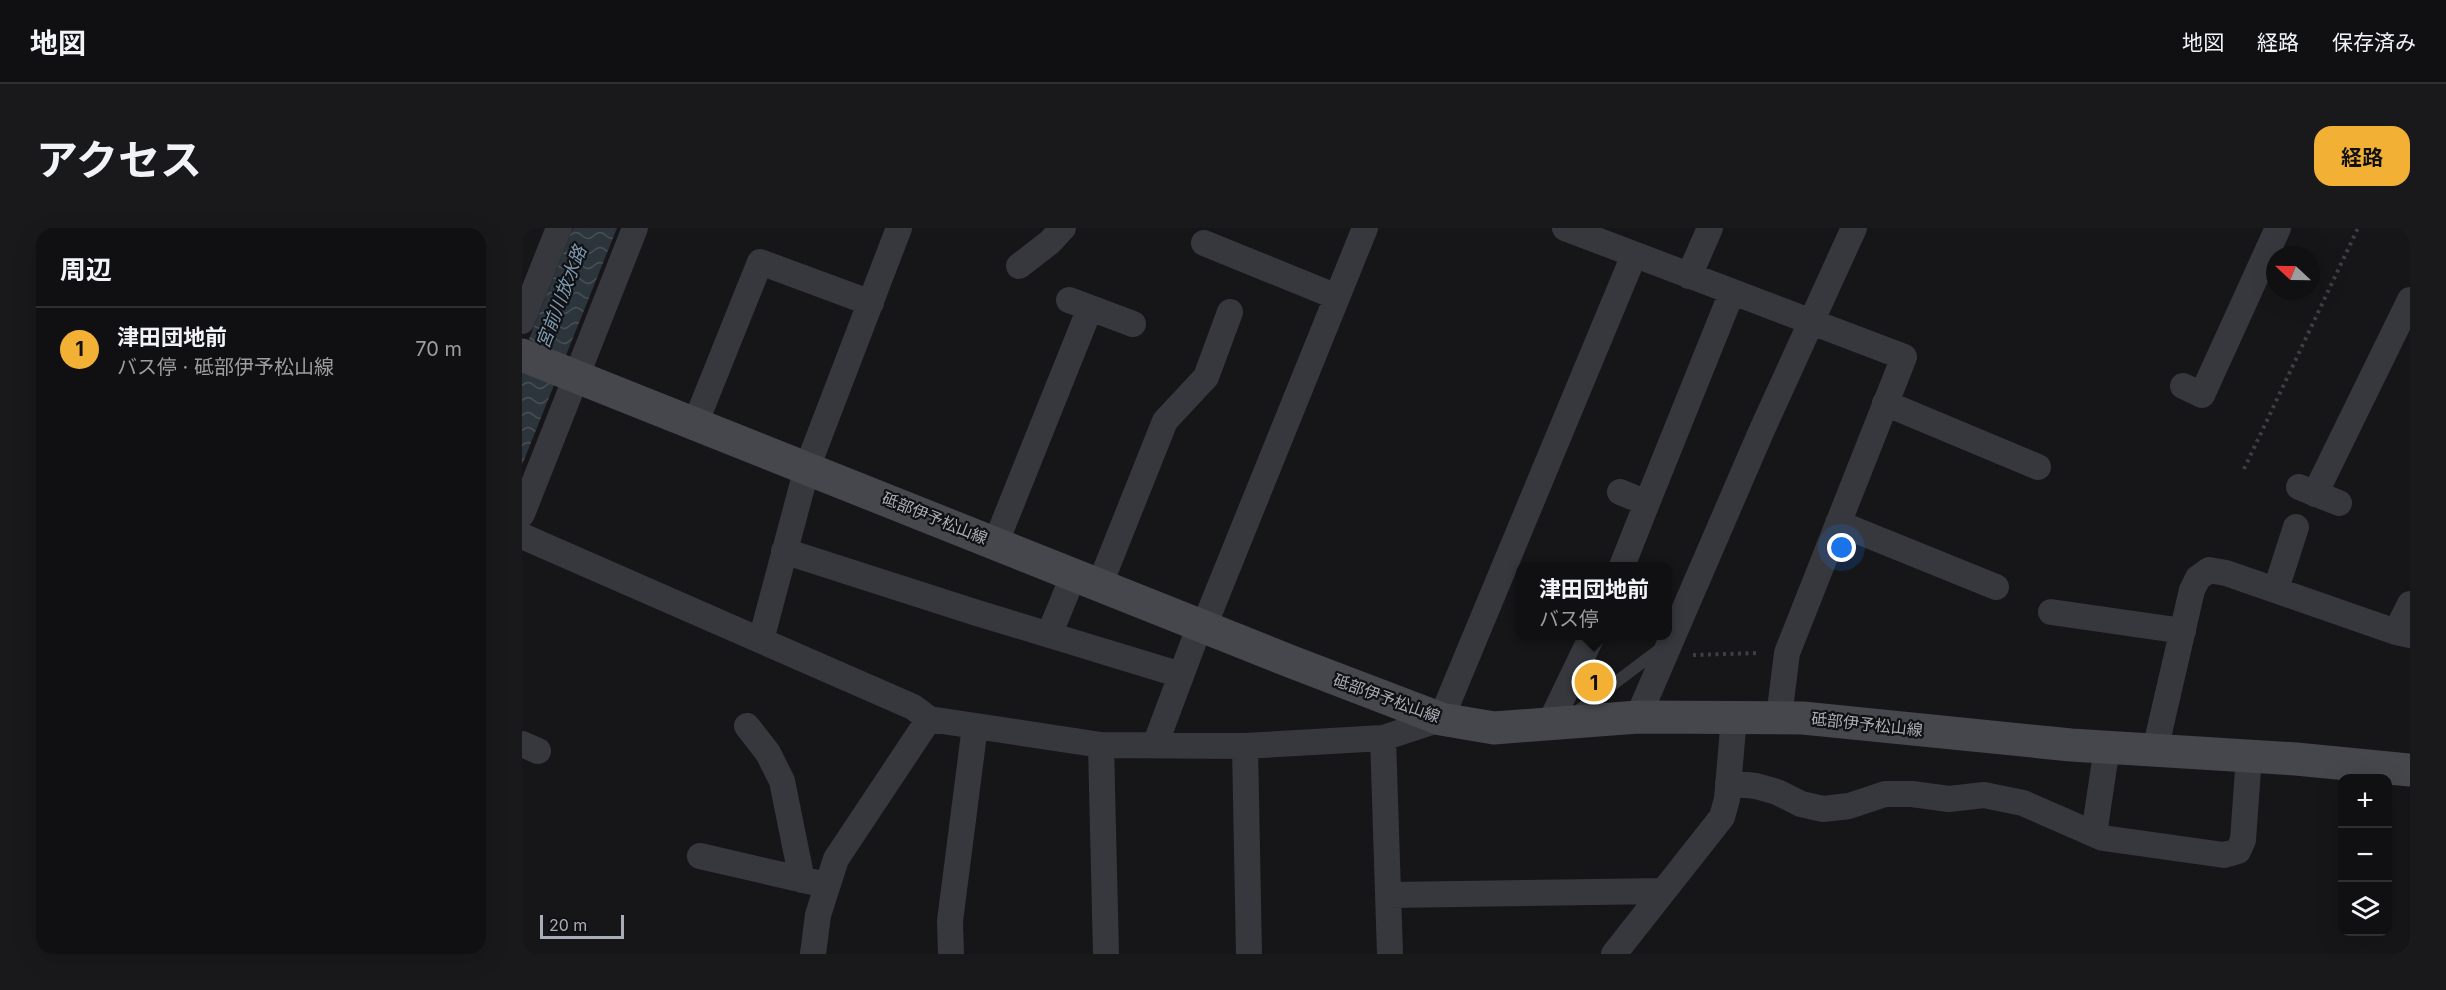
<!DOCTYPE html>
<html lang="ja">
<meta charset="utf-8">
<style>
body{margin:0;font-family:Inter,"Noto Sans JP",sans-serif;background:#19191b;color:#f1f3f6}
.controls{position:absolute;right:18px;bottom:18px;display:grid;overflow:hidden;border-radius:12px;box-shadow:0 6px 24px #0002}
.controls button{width:54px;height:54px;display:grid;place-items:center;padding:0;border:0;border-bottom:2px solid #303032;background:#101012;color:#f1f3f6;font:30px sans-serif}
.compass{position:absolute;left:1744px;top:18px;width:54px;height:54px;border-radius:50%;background:#101012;box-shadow:0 6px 24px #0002;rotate:292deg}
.scale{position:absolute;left:18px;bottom:15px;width:84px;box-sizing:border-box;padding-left:6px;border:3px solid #a8adb8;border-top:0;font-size:16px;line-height:21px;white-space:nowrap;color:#a8adb8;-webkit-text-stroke:4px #111113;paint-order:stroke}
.you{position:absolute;left:1320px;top:320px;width:21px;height:21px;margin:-15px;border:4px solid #fff;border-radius:50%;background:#1a73e8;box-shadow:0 0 0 9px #1a73e833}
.badge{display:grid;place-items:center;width:39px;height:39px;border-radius:50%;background:#f2b134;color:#111;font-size:20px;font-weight:700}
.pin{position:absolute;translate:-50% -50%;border:3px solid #fff;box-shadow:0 2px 6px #0006}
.popup{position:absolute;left:994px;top:334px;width:156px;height:78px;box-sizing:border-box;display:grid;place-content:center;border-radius:12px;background:#101012;filter:drop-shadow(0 2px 4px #0005);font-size:20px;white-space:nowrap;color:#9c9d9f}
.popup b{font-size:22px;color:#f1f3f6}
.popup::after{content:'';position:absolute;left:50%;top:100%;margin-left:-12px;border:12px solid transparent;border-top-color:#101012}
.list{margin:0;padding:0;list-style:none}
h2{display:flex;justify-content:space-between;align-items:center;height:78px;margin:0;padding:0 24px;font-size:26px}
h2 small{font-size:20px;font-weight:400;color:#9c9d9f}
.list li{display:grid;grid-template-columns:39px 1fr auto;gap:18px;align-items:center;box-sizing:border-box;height:84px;padding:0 24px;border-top:2px solid #303032}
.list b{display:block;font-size:22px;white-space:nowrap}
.list p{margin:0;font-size:20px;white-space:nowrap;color:#9c9d9f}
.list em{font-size:20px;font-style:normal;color:#9c9d9f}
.icon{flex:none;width:33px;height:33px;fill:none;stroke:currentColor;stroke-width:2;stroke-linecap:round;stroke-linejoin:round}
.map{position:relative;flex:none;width:1888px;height:726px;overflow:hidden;border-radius:18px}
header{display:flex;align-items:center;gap:36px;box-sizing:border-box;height:84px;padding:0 30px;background:#101012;border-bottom:2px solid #303032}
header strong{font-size:28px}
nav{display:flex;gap:33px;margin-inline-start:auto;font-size:21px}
.intro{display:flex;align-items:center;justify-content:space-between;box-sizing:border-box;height:144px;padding:0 36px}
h1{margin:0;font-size:42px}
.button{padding:15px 27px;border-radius:18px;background:#f2b134;color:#111;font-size:21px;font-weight:700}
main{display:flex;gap:36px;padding:0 36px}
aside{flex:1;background:#101012;border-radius:18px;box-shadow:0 6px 24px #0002}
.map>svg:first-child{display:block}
</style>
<header>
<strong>地図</strong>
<nav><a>地図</a><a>経路</a><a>保存済み</a></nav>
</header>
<div class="intro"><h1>アクセス</h1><a class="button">経路</a></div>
<main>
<aside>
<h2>周辺<small></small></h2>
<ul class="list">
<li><span class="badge">1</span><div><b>津田団地前</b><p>バス停 · 砥部伊予松山線</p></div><em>70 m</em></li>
</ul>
</aside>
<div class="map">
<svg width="1888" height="726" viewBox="0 0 1888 726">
<defs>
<pattern id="water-waves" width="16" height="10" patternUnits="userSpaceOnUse" patternTransform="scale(1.5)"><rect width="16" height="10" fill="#2c353c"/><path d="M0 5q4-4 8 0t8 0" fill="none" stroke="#485056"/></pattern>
</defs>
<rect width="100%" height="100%" fill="#161618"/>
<path fill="url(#water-waves)" d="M51,0h44l-95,237v-108z"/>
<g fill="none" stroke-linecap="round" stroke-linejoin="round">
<path stroke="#3d3f44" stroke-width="4" stroke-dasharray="3 4.5" stroke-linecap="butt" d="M1722,241l114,-241
M1171,427l67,-2"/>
<path stroke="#37383d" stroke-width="12" d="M1053,485l89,-67"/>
<path stroke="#37383d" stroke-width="26" d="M1043,0l339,129 -117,296 -8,64
M682,15l133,54
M497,38l31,-24 13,-14
M1167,48l21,-48
M547,72l64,24
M0,93l37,-93
M1661,158l19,9 76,-167
M1363,175l153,64
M173,196l65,-162 111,41
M1777,259l40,16
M1098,264l27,11 85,-211
M1793,266l95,-194
M0,286l113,-286
M1316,295l158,64
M0,308l391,171 16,12 172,26 144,1 138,-8 58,-19 193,-464
M474,314l94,-234
M262,323l190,61 207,63
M1100,338l25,-63
M578,356l65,-163 41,-44 24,-65
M1754,361l20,-62
M1529,384l132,19
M682,398l161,-398
M1874,404l14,-28
M527,407l25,-61
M239,412l46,-172 92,-240
M1116,489l123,-285 93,-204
M1028,495l42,-87
M225,498l21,27 14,28 20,99
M861,510l7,216
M0,516l16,7
M579,517l5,209
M633,517l45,-120
M723,518l4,208
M1633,522l37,-160 6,-12 11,-8 17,3 170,59 14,3
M1206,555l28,3 21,6 24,12 22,5 26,-3 36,-12h27l37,5 35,-4 39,8 80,35 121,17 14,-4 5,-11 6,-84
M1572,606l13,-87
M178,628l117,27
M867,667l274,-4
M291,726l5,-39 18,-56 93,-140
M429,726l-1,-33 25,-195
M1092,726l108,-137 5,-18 7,-82"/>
<path stroke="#45474d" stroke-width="33" d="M0,127l770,307 149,57 53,9 144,-11 165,1 268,27 225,14 114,11"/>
</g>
<g text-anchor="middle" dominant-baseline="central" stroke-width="4.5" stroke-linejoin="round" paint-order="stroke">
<g font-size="16" fill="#a8adb8" stroke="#111113">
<text transform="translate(413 290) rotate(22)">砥部伊予松山線</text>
<text transform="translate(865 470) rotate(20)">砥部伊予松山線</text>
<text transform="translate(1345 496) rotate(6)">砥部伊予松山線</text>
</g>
<g font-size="18" font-style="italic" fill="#7f9bb3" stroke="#111113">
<text transform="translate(39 69) rotate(-69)">宮前川放水路</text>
</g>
</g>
</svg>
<div class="controls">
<button>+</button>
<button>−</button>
<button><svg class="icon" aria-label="layers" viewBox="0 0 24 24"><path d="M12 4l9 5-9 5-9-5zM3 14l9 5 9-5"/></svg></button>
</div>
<svg class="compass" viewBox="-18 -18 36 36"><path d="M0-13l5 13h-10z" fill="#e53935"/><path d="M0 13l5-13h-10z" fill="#9c9d9f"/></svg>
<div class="scale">20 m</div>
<div class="you"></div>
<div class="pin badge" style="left:1072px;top:454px">1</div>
<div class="popup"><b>津田団地前</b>バス停</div>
</div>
</main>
